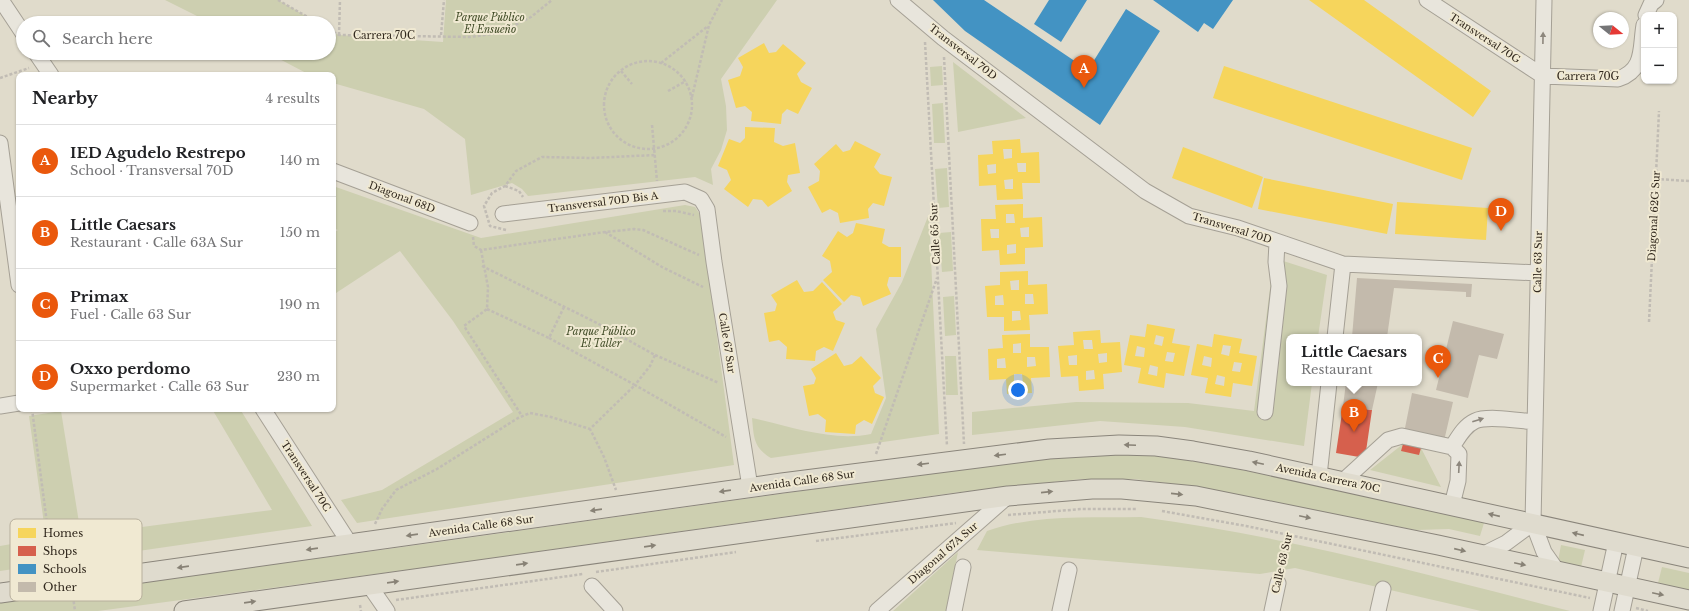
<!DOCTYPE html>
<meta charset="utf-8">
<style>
body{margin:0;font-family:"Libre Baskerville",serif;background:#f2f2f2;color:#202124}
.controls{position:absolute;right:12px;top:12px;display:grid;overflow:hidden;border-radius:8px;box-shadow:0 1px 3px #0004}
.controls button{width:36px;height:36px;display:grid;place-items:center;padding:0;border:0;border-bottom:1px solid #e0e0e0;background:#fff;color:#202124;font:20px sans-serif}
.compass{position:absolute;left:1593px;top:12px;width:36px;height:36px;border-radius:50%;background:#fff;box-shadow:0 1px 3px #0004;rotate:108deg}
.you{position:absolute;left:1018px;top:390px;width:14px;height:14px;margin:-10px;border:3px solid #fff;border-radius:50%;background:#1a73e8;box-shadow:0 0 0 6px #1a73e833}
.badge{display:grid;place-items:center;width:26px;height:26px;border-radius:50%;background:#ea580c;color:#fff;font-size:13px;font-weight:700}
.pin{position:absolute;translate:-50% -33px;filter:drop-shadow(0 1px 2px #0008)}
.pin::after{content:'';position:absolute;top:21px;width:14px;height:12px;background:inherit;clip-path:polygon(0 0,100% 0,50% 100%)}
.popup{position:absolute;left:1286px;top:334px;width:136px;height:52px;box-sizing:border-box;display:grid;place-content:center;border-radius:8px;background:#fff;filter:drop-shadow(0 1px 3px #0005);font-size:13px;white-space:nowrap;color:#757577}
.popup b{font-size:15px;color:#202124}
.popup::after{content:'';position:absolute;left:50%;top:100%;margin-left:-8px;border:8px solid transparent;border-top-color:#fff}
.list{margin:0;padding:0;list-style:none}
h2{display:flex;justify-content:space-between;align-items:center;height:52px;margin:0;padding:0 16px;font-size:17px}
h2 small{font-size:13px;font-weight:400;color:#757577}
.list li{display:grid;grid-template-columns:26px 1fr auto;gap:12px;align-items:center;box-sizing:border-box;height:72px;padding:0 16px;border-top:1px solid #e0e0e0}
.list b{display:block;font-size:15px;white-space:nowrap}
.list p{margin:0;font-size:13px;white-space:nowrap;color:#757577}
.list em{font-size:13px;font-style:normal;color:#757577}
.icon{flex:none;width:22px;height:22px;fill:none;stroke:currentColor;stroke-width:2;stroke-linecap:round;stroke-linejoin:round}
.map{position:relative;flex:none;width:1689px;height:611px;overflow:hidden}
.search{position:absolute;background:#fff;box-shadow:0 1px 3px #0004;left:16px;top:16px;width:320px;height:44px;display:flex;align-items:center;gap:10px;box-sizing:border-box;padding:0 14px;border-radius:22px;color:#757577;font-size:15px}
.panel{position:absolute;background:#fff;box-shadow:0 1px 3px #0004;left:16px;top:72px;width:320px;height:340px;border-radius:8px}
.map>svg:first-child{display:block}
</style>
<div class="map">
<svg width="1689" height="611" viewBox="0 0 1689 611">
<rect width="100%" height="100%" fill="#e0dbcb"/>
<path fill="#cdcfb0" d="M165,0h113l40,23h-107z
M446,0h331l-56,79 5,27 1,24 -6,20 -10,19 2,16 -18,-8 -167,19 -6,-7 -10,-6 -41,12 -6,-56 -41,-30 -91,-26v-8h-23l-42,-22h61v-23l10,5 104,7z
M953,62l73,56 -68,14z
M942,66l1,19 -12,1 -1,-19z
M943,103l2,40h-11l-2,-39z
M947,168l2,39 -11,1 -3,-39z
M333,186l148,52 204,-33 10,2 6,9 33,249 -377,58 -16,-23 41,-10 131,-78 -60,-91 -53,-70 -67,44v-62l5,-3 -5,-2z
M929,214l10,220 -168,24c-18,-11 -17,-21 -19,-40 37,8 80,24 119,16l15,-36 -10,-69 26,-47z
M951,232l2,39 -11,1 -3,-39z
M1274,258l53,17 -9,62h-29v46h23l-8,63 -119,-19 -85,-6 -128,14v-23l104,-10 112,1 66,8z
M954,296l2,39 -11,1 -2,-39z
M945,356h11l2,39h-12z
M212,409h28l72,117 -312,45v-25l46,-8 -17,-122 32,-5 20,124 191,-25z
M1403,444l18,4 20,39 -71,-17z
M1116,454l45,2 66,11 166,34 91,22 -4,13 -31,-7 -33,1 -225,-44 -57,-7h-53l-129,14 -531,75 -323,43h-98v-10l381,-51 570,-80 95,-12z
M1141,517c145,19 288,58 429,94h-89l-186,-43 -35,6 -283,-24 10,-19c48,-17 103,-13 154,-14z
M1561,545l24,5 -4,17 -23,-6z
M958,552l-12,59h-53z
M1662,567l27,6v17l-31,-7z"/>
<path fill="#f6d55c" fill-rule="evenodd" d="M1309,0h55l127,91 -18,26z
M764,43l5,10 7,-1 7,-8 23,19 -9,11 4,8 11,6 -14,26 -11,-5 -5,5 -1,10 -30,-3 1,-9 -7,-6 -9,2 -8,-28 12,-4 3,-9 -5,-9z
M1224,66l248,82 -10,32 -249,-82z
M745,127l30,1 -1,14 9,4 12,-3 5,30 -12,2 -1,7 5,9 -24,16 -6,-7 -9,-1 -5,8 -24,-18 7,-9 -4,-10 -9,-4 11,-27 11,4 5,-5z
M1020,139l1,14 18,-1 1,31h-18l1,16 -26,1 -1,-15 -17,1 -1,-31 15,-1 -1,-13zM1003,149h9v9l-8,1zM1017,163h9v9h-8zM996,164v9l-8,1 -1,-9zM1013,179v10h-8l-1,-9z
M855,141l26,13 -7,13 6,7 12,3 -8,29 -11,-3 -5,6 1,9 -29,5 -2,-10 -8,-4 -8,4 -14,-26 11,-6 1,-10 -6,-7 22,-20 7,8 7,-2z
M1183,147l80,30 -11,31 -80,-30z
M1264,178l129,26 -6,30 -129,-25z
M1397,202l91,6 -2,32 -91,-6z
M1023,204v14l19,-1 1,30 -18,1v16l-25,1 -1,-15 -17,1 -1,-32h15l-1,-14zM1006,214h8l1,9h-9zM1029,227v10h-8l-1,-9zM990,229h9v9h-8zM1016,244v9l-9,1v-9z
M856,223l29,6 -3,14 7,4h12v30h-12l-2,8 4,9 -28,12 -3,-9 -9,-2 -7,7 -21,-22 9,-8 -2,-11 -8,-5 16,-25 9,6 6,-4z
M1028,271v14l19,-1 1,30 -19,1 1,15 -26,1v-14h-17l-2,-31 15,-1v-13zM1019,280v10h-8l-1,-9zM1025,294h8l1,10h-9zM1003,295l1,10h-9v-9zM1012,311h8l1,9 -9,1z
M797,280l7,12 9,-1 9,-9 20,22 -9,8 3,8 9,3 -12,28 -9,-4 -8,4 -1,10 -29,-2 1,-12 -8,-7 -10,2 -5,-29 11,-2 2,-7 -6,-9z
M1147,324l28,5 -3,14 18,3 -6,30 -18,-3 -2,15 -26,-5 3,-15 -17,-3 6,-30 15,2zM1156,335l8,2 -2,9 -8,-2zM1137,346l8,2 -1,9 -9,-1zM1167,352l8,1 -2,9 -8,-1zM1150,365l8,2 -1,9 -9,-2z
M1100,330l1,13 19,-1 2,30 -19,2 1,15 -25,2 -1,-15 -17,1 -3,-31 16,-1 -1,-13zM1083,340h9l1,9h-9zM1107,353v9l-8,1 -1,-9zM1077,355v10h-8l-1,-9zM1094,370l1,9 -9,1v-9z
M1030,334v13h19l1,30 -19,1 1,15 -25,1 -1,-15 -17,1 -1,-31 15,-1 -1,-13zM1021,343v10h-8v-9zM1027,357h8l1,9 -9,1zM1005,358l1,10h-9v-9zM1014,374h8l1,9 -9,1z
M1214,334l28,5 -3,14 18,3 -5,30 -19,-3 -2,14 -26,-4 3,-15 -17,-3 6,-31 15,3zM1223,345l8,1 -2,10 -8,-2zM1204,356l8,2 -1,9 -9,-2zM1234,362l8,1 -2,9 -8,-1zM1217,375l8,2 -1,9 -9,-2z
M836,353l8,13 8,-2 9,-8 20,22 -8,8 2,7 9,4 -12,27 -8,-4 -8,5 -1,9 -30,-2 1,-12 -8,-6 -9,2 -6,-30 11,-2 2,-6 -5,-9z"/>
<path fill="#d6604d" d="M1343,406l29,4 -7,48 -29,-5z
M1403,444l18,4 -2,7 -18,-4z"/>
<path fill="#4393c3" d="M933,0h51l104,70 38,-61 34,22 -60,94 -135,-94z
M1049,0h38l-26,42 -27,-18z
M1153,0h80l-20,29 -9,-6 -6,9z"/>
<path fill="#c3baac" d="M1357,278l38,2 77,4 -1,13h-5v-5l-72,-4 -7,49h-35z
M1453,321l51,13 -7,25 -18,-4 -11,43 -32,-8z
M1346,383h32l-6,27 -29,-4z
M1412,393l41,9 -9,39 -40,-8z"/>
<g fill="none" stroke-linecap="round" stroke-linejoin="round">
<defs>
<path id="minor" d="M1,0l22,33
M898,0l45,38 202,153 44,25 49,12 105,36 195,9
M1427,0l116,76
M1544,0l-11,523 11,29 14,20
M1646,15l5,-11 5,-4
M36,53l15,22
M1543,76l75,3c27,-9 22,-31 26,-54
M0,143l19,142
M333,171l137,52
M503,214l182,-22 16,7 6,10 7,53 36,225
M1335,337l8,-73
M0,406l19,-3
M263,409l87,135
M1265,412l14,-126 -3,-24 1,-20
M1452,447c6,-9 12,-21 23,-26 13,-6 45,0 60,1
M1319,476l10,-93
M1342,482l46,-42 14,-4 50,11 7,7 -1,27 -6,24
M1482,555l24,-12 27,-20
M369,585l18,26
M592,586l23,25
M877,611l131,-115
M954,611l9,-44
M1060,611l9,-41
M1272,611l6,-28
M1378,611l5,-22
M1601,611l15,-69
M1622,611l14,-64"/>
<path id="major" d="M0,593l782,-110 267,-34 70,-4 37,1 37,5 56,10 440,97
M184,611l824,-115 84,-7h30l74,7 242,49 251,55"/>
</defs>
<use href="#minor" stroke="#a5a095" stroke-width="17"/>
<use href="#major" stroke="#8a857b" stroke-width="21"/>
<path stroke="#c1bcb4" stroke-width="2.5" stroke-dasharray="3 2" stroke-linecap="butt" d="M278,0l40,23
M329,30l10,5 131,2 29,-4 32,-16 21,-17
M339,35l1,-35
M441,35l3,-35
M925,42l22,404
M944,57l20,387
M604 105a44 44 0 1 1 88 0a44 44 0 1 1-88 0Z
M661,63l47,-37
M621,71l11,13
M0,78l29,-10
M668,91l18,-10
M692,97l17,-72 13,-25
M652,125l5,56
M1656,179l33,2
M505,186l14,5 4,6
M663,211h13l18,4
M506,230l-16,-4 -6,-20 8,-13 13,-7 11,-15 26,-14 49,1 64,-3
M605,232l57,35 41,20
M473,237l1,9 7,4 124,-18 29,-3 9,1 56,25
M481,250l7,37 -1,22 -23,17 58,90
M482,266l115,57 58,32 -5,11 -15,19 91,52
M487,309l62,29 15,-31
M1649,322l10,-211
M549,338l86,47 -45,44 14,28 12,33
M655,355l64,28
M18,383l1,1
M32,409l21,160
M876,454l61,-176
M1162,511l84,15 344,72
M1008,515l74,-6h55
M375,524l7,-15 14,-19 41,-21 81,-51 12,-5 21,4 39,12
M816,541l140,-18
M36,557l1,10 16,-2
M1280,570l9,-36
M596,572l140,-20
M396,600l187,-26
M360,605l1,6
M1636,608l12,3"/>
<use href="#minor" stroke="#e8e5dc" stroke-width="15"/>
<use href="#major" stroke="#dfdbce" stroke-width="19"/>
<path stroke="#c1bcb4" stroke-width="2.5" stroke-dasharray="3 2" stroke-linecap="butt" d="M36,557l31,-4 8,58"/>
</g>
<defs><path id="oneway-solid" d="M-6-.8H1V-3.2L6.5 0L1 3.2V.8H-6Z"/></defs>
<g fill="#8d877d">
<use href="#oneway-solid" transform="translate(1543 38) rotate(-89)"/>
<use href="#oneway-solid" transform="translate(1478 420) rotate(-18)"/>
<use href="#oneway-solid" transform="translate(1459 467) rotate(-87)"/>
</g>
<g fill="#888276">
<use href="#oneway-solid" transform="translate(1130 445) rotate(-178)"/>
<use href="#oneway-solid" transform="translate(1000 455) rotate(173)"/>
<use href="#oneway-solid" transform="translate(1258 463) rotate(-168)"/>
<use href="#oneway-solid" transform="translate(923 464) rotate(173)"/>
<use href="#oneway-solid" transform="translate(725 491) rotate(172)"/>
<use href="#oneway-solid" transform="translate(1047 492) rotate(-6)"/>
<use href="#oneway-solid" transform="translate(1177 494) rotate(6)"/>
<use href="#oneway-solid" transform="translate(596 510) rotate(172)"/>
<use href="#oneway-solid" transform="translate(1494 515) rotate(-167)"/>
<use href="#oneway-solid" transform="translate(1305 517) rotate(12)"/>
<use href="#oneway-solid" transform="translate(1578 534) rotate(-167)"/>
<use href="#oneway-solid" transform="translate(412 535) rotate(172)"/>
<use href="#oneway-solid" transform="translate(650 546) rotate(-8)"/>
<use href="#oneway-solid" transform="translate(312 549) rotate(172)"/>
<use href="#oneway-solid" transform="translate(1460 550) rotate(13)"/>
<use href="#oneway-solid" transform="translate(522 564) rotate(-8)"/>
<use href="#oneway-solid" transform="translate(1520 564) rotate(12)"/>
<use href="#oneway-solid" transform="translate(183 567) rotate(172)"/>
<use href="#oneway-solid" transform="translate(393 582) rotate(-8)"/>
<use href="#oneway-solid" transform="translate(1658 594) rotate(12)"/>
<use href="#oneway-solid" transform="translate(250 602) rotate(-8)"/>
</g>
<g text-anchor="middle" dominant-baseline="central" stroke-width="4" stroke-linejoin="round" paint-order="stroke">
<g font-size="10" font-style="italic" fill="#414c27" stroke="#f0e9d2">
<text x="490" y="17">Parque Público<tspan x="490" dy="12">El Ensueño</tspan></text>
<text x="601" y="331">Parque Público<tspan x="601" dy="12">El Taller</tspan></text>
</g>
<g font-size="10" fill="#32291e" stroke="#f0e9d2">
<text x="384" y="35">Carrera 70C</text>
<text transform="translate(1485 38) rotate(33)">Transversal 70G</text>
<text transform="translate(963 52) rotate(38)">Transversal 70D</text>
<text x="1588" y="76">Carrera 70G</text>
<text transform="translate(402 197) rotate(21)">Diagonal 68D</text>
<text transform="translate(603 202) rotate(-7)">Transversal 70D Bis A</text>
<text transform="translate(1654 216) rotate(-87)">Diagonal 62G Sur</text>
<text transform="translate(1232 228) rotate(17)">Transversal 70D</text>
<text transform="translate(935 234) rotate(-93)">Calle 65 Sur</text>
<text transform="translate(1538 262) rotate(-89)">Calle 63 Sur</text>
<text transform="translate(727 343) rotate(81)">Calle 67 Sur</text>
<text transform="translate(306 476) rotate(57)">Transversal 70C</text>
<text transform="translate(1328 478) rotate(12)">Avenida Carrera 70C</text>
<text transform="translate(802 481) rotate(-8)">Avenida Calle 68 Sur</text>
<text transform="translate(481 526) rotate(-8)">Avenida Calle 68 Sur</text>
<text transform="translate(943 553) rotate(-41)">Diagonal 67A Sur</text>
<text transform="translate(1282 563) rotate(-77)">Calle 63 Sur</text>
</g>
</g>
<rect x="10" y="519" width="132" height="82" rx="6" fill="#f0e9d2" stroke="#b7af9c" stroke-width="1"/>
<rect x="18" y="528" width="18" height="10" fill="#f6d55c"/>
<rect x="18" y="546" width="18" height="10" fill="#d6604d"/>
<rect x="18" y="564" width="18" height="10" fill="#4393c3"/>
<rect x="18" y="582" width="18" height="10" fill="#c3baac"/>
<g font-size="11" fill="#32291e">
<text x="43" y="537">Homes</text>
<text x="43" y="555">Shops</text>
<text x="43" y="573">Schools</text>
<text x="43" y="591">Other</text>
</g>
</svg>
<div class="controls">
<button>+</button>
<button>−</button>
</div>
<svg class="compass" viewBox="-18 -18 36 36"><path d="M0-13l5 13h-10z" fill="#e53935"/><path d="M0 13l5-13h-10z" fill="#757577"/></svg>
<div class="you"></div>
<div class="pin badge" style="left:1084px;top:88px">A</div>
<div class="pin badge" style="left:1354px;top:432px">B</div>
<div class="popup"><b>Little Caesars</b>Restaurant</div>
<div class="pin badge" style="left:1438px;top:378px">C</div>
<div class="pin badge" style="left:1501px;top:231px">D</div>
<div class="search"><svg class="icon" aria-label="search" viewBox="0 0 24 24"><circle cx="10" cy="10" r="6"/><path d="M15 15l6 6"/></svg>Search here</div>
<section class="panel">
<h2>Nearby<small>4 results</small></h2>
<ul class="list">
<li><span class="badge">A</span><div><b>IED Agudelo Restrepo</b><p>School · Transversal 70D</p></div><em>140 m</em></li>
<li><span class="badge">B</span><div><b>Little Caesars</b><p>Restaurant · Calle 63A Sur</p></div><em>150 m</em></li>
<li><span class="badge">C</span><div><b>Primax</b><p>Fuel · Calle 63 Sur</p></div><em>190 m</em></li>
<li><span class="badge">D</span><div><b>Oxxo perdomo</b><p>Supermarket · Calle 63 Sur</p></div><em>230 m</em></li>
</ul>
</section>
</div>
